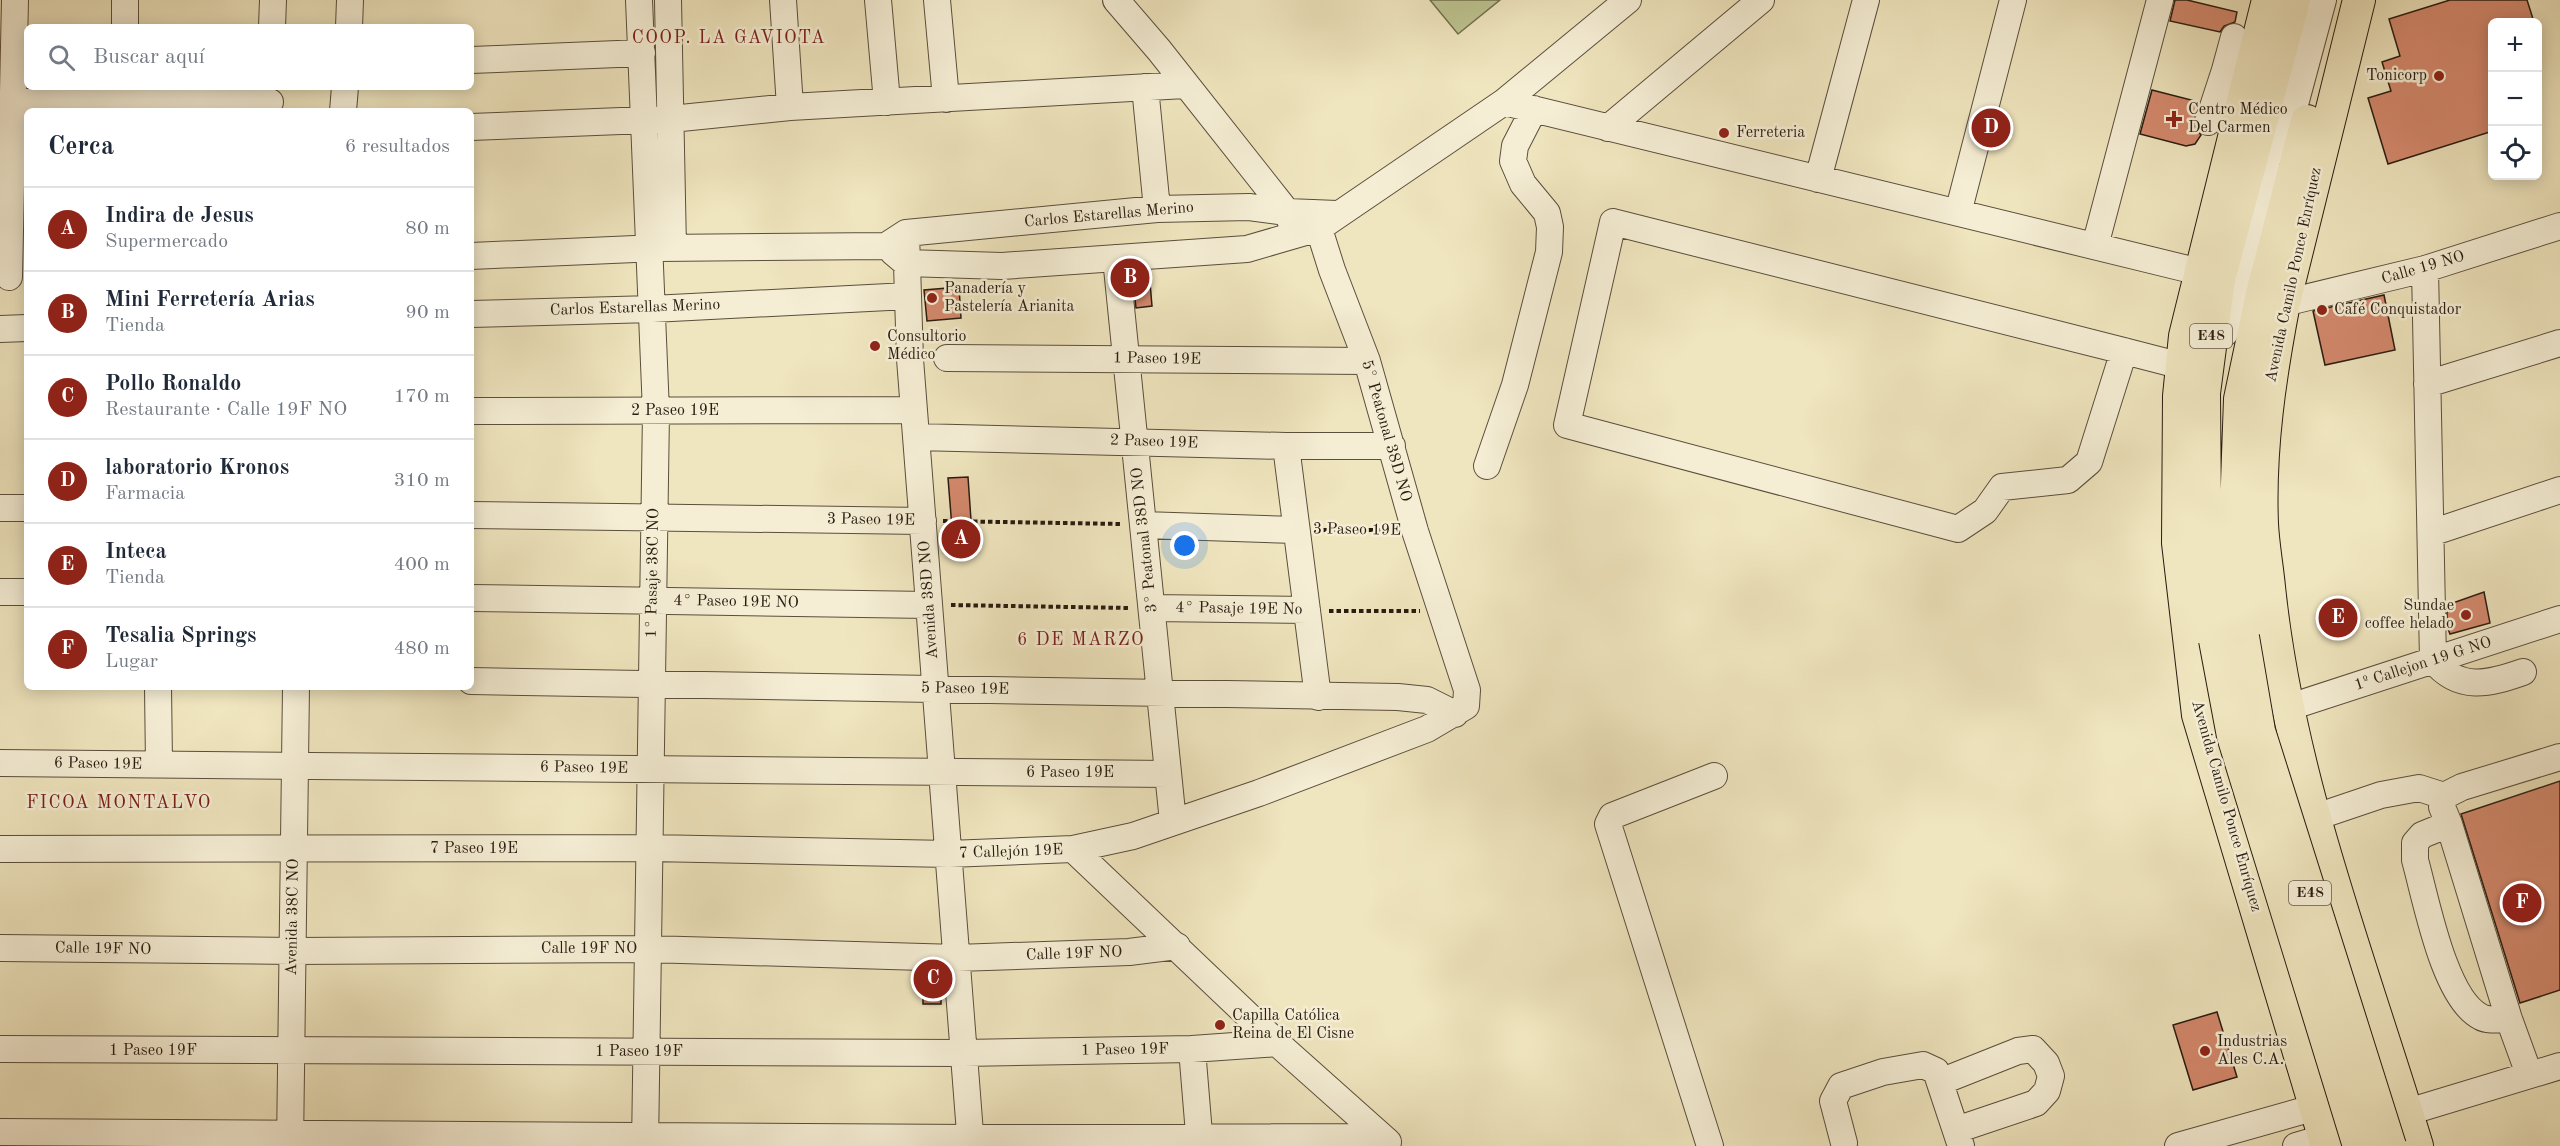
<!DOCTYPE html>
<html lang="es">
<meta charset="utf-8">
<style>
body{margin:0;font-family:"Old Standard TT",serif;background:#f2f2f3;color:#1f2937}
.controls{position:absolute;right:18px;top:18px;display:grid;overflow:hidden;border-radius:9px;box-shadow:0 3px 15px #0003}
.controls button{width:54px;height:54px;display:grid;place-items:center;padding:0;border:0;border-bottom:2px solid #e0e1e3;background:#fff;color:#1f2937;font:30px sans-serif}
.you{position:absolute;left:1185px;top:546px;width:21px;height:21px;margin:-15px;border:4px solid #fff;border-radius:50%;background:#1a73e8;box-shadow:0 0 0 9px #1a73e833}
.badge{display:grid;place-items:center;width:39px;height:39px;border-radius:50%;background:#8f2418;color:#fff;font-size:20px;font-weight:700}
.pin{position:absolute;translate:-50% -50%;border:3px solid #fff;box-shadow:0 2px 6px #0006}
.list{margin:0;padding:0;list-style:none}
h2{display:flex;justify-content:space-between;align-items:center;height:78px;margin:0;padding:0 24px;font-size:26px}
h2 small{font-size:20px;font-weight:400;color:#747a83}
.list li{display:grid;grid-template-columns:39px 1fr auto;gap:18px;align-items:center;box-sizing:border-box;height:84px;padding:0 24px;border-top:2px solid #e0e1e3}
.list b{display:block;font-size:22px;white-space:nowrap}
.list p{margin:0;font-size:20px;white-space:nowrap;color:#747a83}
.list em{font-size:20px;font-style:normal;color:#747a83}
.icon{flex:none;width:33px;height:33px;fill:none;stroke:currentColor;stroke-width:2;stroke-linecap:round;stroke-linejoin:round}
.map{position:relative;flex:none;width:2560px;height:1146px;overflow:hidden}
.search{position:absolute;background:#fff;box-shadow:0 3px 15px #0003;left:24px;top:24px;width:450px;height:66px;display:flex;align-items:center;gap:15px;box-sizing:border-box;padding:0 21px;border-radius:9px;color:#747a83;font-size:22px}
.panel{position:absolute;background:#fff;box-shadow:0 3px 15px #0003;left:24px;top:108px;width:450px;height:582px;border-radius:9px}
.map>svg:first-child{display:block}
</style>
<div class="map">
<svg width="2560" height="1146" viewBox="0 0 2560 1146">
<rect width="100%" height="100%" fill="#efe5be"/>
<filter id="stains"><feTurbulence type="fractalNoise" baseFrequency=".00333" numOctaves="4"/><feColorMatrix values="0 0 0 0 .2 0 0 0 0 .09 0 0 0 0 .02 0 0 0 .5 -.17"/></filter>
<radialGradient id="worn" r=".72"><stop offset=".6" stop-color="#630" stop-opacity="0"/><stop offset="1" stop-color="#630" stop-opacity=".3"/></radialGradient>
<path fill="#bcc38f" stroke="#727050" stroke-width="1.5" d="M1430,0h70l-42,34z"/>
<path fill="#d4896d" stroke="#281c11" stroke-width="1.5" d="M2175,0h12l50,12 -2,10 -11,4 -4,6 -50,-11z
M2450,0h77l7,22h-41v109l-105,33 -20,-66 23,-7 -9,-29 18,-6 -11,-37z
M2152,90l47,12 -6,22 8,11 -6,9 -9,2 -46,-12z
M1149,271l3,35 -16,2 -4,-36z
M959,287l2,31 -34,3 -3,-31z
M2384,295l11,55 -70,15 -12,-54z
M968,477l5,72 -22,1 -2,-21 3,-1 -4,-50z
M2484,592l6,31 -40,11 -3,-8v-21z
M2347,602l7,25 -25,7 -8,-25z
M2560,781v209l-40,13 -59,-189z
M923,972l18,1v31h-18z
M2217,1012l20,65 -44,13 -20,-65z"/>
<g fill="none" stroke-linecap="round" stroke-linejoin="round">
<defs>
<path id="minor" d="M639,0l17,412 -11,734
M668,0l5,248
M783,0l7,107
M878,0l9,102
M937,0l9,99
M1116,0l43,50 128,162 3,8
M125,27v-27
M272,27l1,-27
M349,27l1,-27
M471,60l171,-7
M2225,70l9,-33
M1145,87l12,122
M13,102h257
M1504,102l696,170
M343,111l2,-24
M2208,122l17,-52 23,6
M471,127l200,-8 119,-12 395,-22
M1608,128l153,-128
M2283,149l40,-149
M1818,179l48,-179
M1958,213l55,-213
M906,233l4,126 61,787
M2095,246l65,-246
M893,252l13,11 96,3 245,-17 72,-21 185,-126 124,-102
M471,256l187,-8 228,-2 20,-13 251,-24 92,-2 38,5 50,2
M1116,258l57,564
M2425,269l8,391c26,32 56,24 90,12
M9,277l6,-277
M2284,303l141,-34 135,-43
M471,314l181,-5 256,-13
M0,329l27,-1
M2225,333l49,-200
M2124,351l-35,111 -21,18 -66,7 -17,24 -27,18 -391,-104 46,-203 511,129 58,15
M947,358l420,3
M2427,384l133,-41
M471,411l443,-1
M916,437l370,9h106
M1286,446l32,251
M1487,466l28,-81 34,-133 1,-25 -3,-14 -24,-29 -10,-23 2,-15 19,-37
M0,508h27
M471,515l452,6
M1143,525l153,5
M2431,533l129,-43
M0,592h27
M471,598l458,7
M1152,608l155,2
M471,681l927,16 29,3 28,14
M158,687l1,77
M2287,708l273,-89
M0,763l1168,11
M2313,818l68,-23 38,-7 25,8
M2449,824l-27,11 -7,8v17c11,39 29,139 66,157 7,4 20,2 28,2
M0,849l650,-1 299,6 124,-5 60,-13 126,-43 168,-64 39,-23 1,-16 -52,-159 -48,-170 -35,-91 -18,-57
M1073,849l204,194 111,99
M0,948l293,3 355,-2 309,9 172,-6 48,-6
M0,1049l964,4 228,-4 85,-6
M1192,1049l8,97
M2529,1074l-20,-55 -60,-195 -7,-17 2,-11 18,-9 98,-30
M1940,1082l78,-31 15,-2 13,14 5,13 -4,15 -11,12 -80,27
M2388,1118l172,-52
M0,1132l971,6 411,-1
M1844,1143l-11,-42 8,-15 42,-14 40,-7 13,6 25,75
M290,1146l6,-459
M1710,1146l-102,-322 4,-8 102,-40
M2178,1146l156,-44
M2296,1146l45,-13"/>
<path id="major" d="M2268,0l-83,336 -6,60 -1,147 20,172 129,431
M2359,0l-75,303c-14,73 -25,146 -22,221 1,21 5,42 7,63 20,193 92,374 148,559
M2243,637l-7,-126 4,-112 22,-105 45,-173
M2215,640l-10,-123 -1,-124 15,-114 75,-279"/>
</defs>
<use href="#minor" stroke="#5a4e3c" stroke-width="28"/>
<use href="#major" stroke="#281c11" stroke-width="34"/>
<path stroke="#281c11" stroke-width="4" stroke-dasharray="4.5 3" stroke-linecap="butt" d="M943,521l178,3
M1316,530h77
M951,605l178,3
M1329,611h91"/>
<use href="#minor" stroke="#f5eed5" stroke-width="26"/>
<use href="#major" stroke="#efe5be" stroke-width="32"/>
<defs>
<path id="major-bridge" d="M2243,637l16,94 131,415
M2215,640l18,96 126,410"/>
</defs>
<use href="#major-bridge" stroke="#281c11" stroke-width="34" stroke-linecap="butt"/>
<use href="#major-bridge" stroke="#efe5be" stroke-width="32"/>
</g>
<g fill="#8f2418" stroke="#f5eed5" stroke-width="2">
<circle cx="2439" cy="76" r="6"/>
<path d="M2171 110h6v6h6v6h-6v6h-6v-6h-6v-6h6z"/>
<circle cx="1724" cy="133" r="6"/>
<circle cx="932" cy="298" r="6"/>
<circle cx="2322" cy="310" r="6"/>
<circle cx="875" cy="346" r="6"/>
<circle cx="2466" cy="615" r="6"/>
<circle cx="1220" cy="1025" r="6"/>
<circle cx="2205" cy="1051" r="6"/>
</g>
<g text-anchor="middle" dominant-baseline="central" stroke-width="5" stroke-linejoin="round" paint-order="stroke">
<g fill="#f5eed5" stroke="#665b4c" stroke-width="1.5">
<rect x="2190" y="324" width="42" height="24" rx="4.5"/>
<rect x="2289" y="881" width="42" height="24" rx="4.5"/>
</g>
<g font-size="15" font-weight="bold" fill="#281c11">
<text x="2211" y="336">E48</text>
<text x="2310" y="893">E48</text>
</g>
<g font-size="16" fill="#281c11" stroke="#f5eed5" text-anchor="start">
<text x="2427" y="76" text-anchor="end">Tonicorp</text>
<text x="2188" y="110">Centro Médico<tspan x="2188" dy="18">Del Carmen</tspan></text>
<text x="1736" y="133">Ferreteria</text>
<text x="944" y="289">Panadería y<tspan x="944" dy="18">Pastelería Arianita</tspan></text>
<text x="2334" y="310">Café Conquistador</text>
<text x="887" y="337">Consultorio<tspan x="887" dy="18">Médico</tspan></text>
<text x="2454" y="606" text-anchor="end">Sundae<tspan x="2454" dy="18">coffee helado</tspan></text>
<text x="1232" y="1016">Capilla Católica<tspan x="1232" dy="18">Reina de El Cisne</tspan></text>
<text x="2217" y="1042">Industrias<tspan x="2217" dy="18">Ales C.A.</tspan></text>
</g>
<g font-size="16" fill="#281c11" stroke="#f5eed5">
<text transform="translate(1109 215) rotate(-5)">Carlos Estarellas Merino</text>
<text transform="translate(2423 268) rotate(-16)">Calle 19 NO</text>
<text transform="translate(2294 275) rotate(-78)">Avenida Camilo Ponce Enríquez</text>
<text transform="translate(635 308) rotate(-2)">Carlos Estarellas Merino</text>
<text transform="translate(1157 359) rotate(1)">1 Paseo 19E</text>
<text x="675" y="411">2 Paseo 19E</text>
<text transform="translate(1386 431) rotate(74)">5° Peatonal 38D NO</text>
<text transform="translate(1154 442) rotate(2)">2 Paseo 19E</text>
<text transform="translate(871 520) rotate(1)">3 Paseo 19E</text>
<text transform="translate(1357 530) rotate(1)">3 Paseo 19E</text>
<text transform="translate(1145 540) rotate(-96)">3° Peatonal 38D NO</text>
<text transform="translate(653 573) rotate(-89)">1° Pasaje 38C NO</text>
<text transform="translate(929 600) rotate(-94)">Avenida 38D NO</text>
<text transform="translate(736 602) rotate(1)">4° Paseo 19E NO</text>
<text transform="translate(1239 609) rotate(1)">4° Pasaje 19E No</text>
<text transform="translate(2423 664) rotate(-18)">1º Callejon 19 G NO</text>
<text transform="translate(965 689) rotate(1)">5 Paseo 19E</text>
<text transform="translate(98 764) rotate(1)">6 Paseo 19E</text>
<text transform="translate(584 768) rotate(1)">6 Paseo 19E</text>
<text x="1070" y="773">6 Paseo 19E</text>
<text transform="translate(2226 806) rotate(74)">Avenida Camilo Ponce Enríquez</text>
<text x="474" y="849">7 Paseo 19E</text>
<text transform="translate(1011 852) rotate(-2)">7 Callejón 19E</text>
<text transform="translate(293 917) rotate(-89)">Avenida 38C NO</text>
<text transform="translate(103 949) rotate(1)">Calle 19F NO</text>
<text x="589" y="949">Calle 19F NO</text>
<text transform="translate(1074 954) rotate(-2)">Calle 19F NO</text>
<text transform="translate(1125 1050) rotate(-1)">1 Paseo 19F</text>
<text x="153" y="1051">1 Paseo 19F</text>
<text x="639" y="1052">1 Paseo 19F</text>
</g>
<g font-size="18" letter-spacing="1.5" fill="#7a1f14" stroke="#f5eed5">
<text x="729" y="38">COOP. LA GAVIOTA</text>
<text x="1081" y="640">6 DE MARZO</text>
<text x="119" y="803">FICOA MONTALVO</text>
</g>
</g>
<rect width="100%" height="100%" filter="url(#stains)"/>
<rect width="100%" height="100%" fill="url(#worn)"/>
</svg>
<div class="controls">
<button>+</button>
<button>−</button>
<button><svg class="icon" aria-label="locate" viewBox="0 0 24 24"><circle cx="12" cy="12" r="6"/><path d="M12 2v4M12 18v4M2 12h4M18 12h4"/></svg></button>
</div>
<div class="you"></div>
<div class="pin badge" style="left:961px;top:539px">A</div>
<div class="pin badge" style="left:1130px;top:278px">B</div>
<div class="pin badge" style="left:933px;top:979px">C</div>
<div class="pin badge" style="left:1991px;top:128px">D</div>
<div class="pin badge" style="left:2338px;top:618px">E</div>
<div class="pin badge" style="left:2522px;top:903px">F</div>
<div class="search"><svg class="icon" aria-label="search" viewBox="0 0 24 24"><circle cx="10" cy="10" r="6"/><path d="M15 15l6 6"/></svg>Buscar aquí</div>
<section class="panel">
<h2>Cerca<small>6 resultados</small></h2>
<ul class="list">
<li><span class="badge">A</span><div><b>Indira de Jesus</b><p>Supermercado</p></div><em>80 m</em></li>
<li><span class="badge">B</span><div><b>Mini Ferretería Arias</b><p>Tienda</p></div><em>90 m</em></li>
<li><span class="badge">C</span><div><b>Pollo Ronaldo</b><p>Restaurante · Calle 19F NO</p></div><em>170 m</em></li>
<li><span class="badge">D</span><div><b>laboratorio Kronos</b><p>Farmacia</p></div><em>310 m</em></li>
<li><span class="badge">E</span><div><b>Inteca</b><p>Tienda</p></div><em>400 m</em></li>
<li><span class="badge">F</span><div><b>Tesalia Springs</b><p>Lugar</p></div><em>480 m</em></li>
</ul>
</section>
</div>
